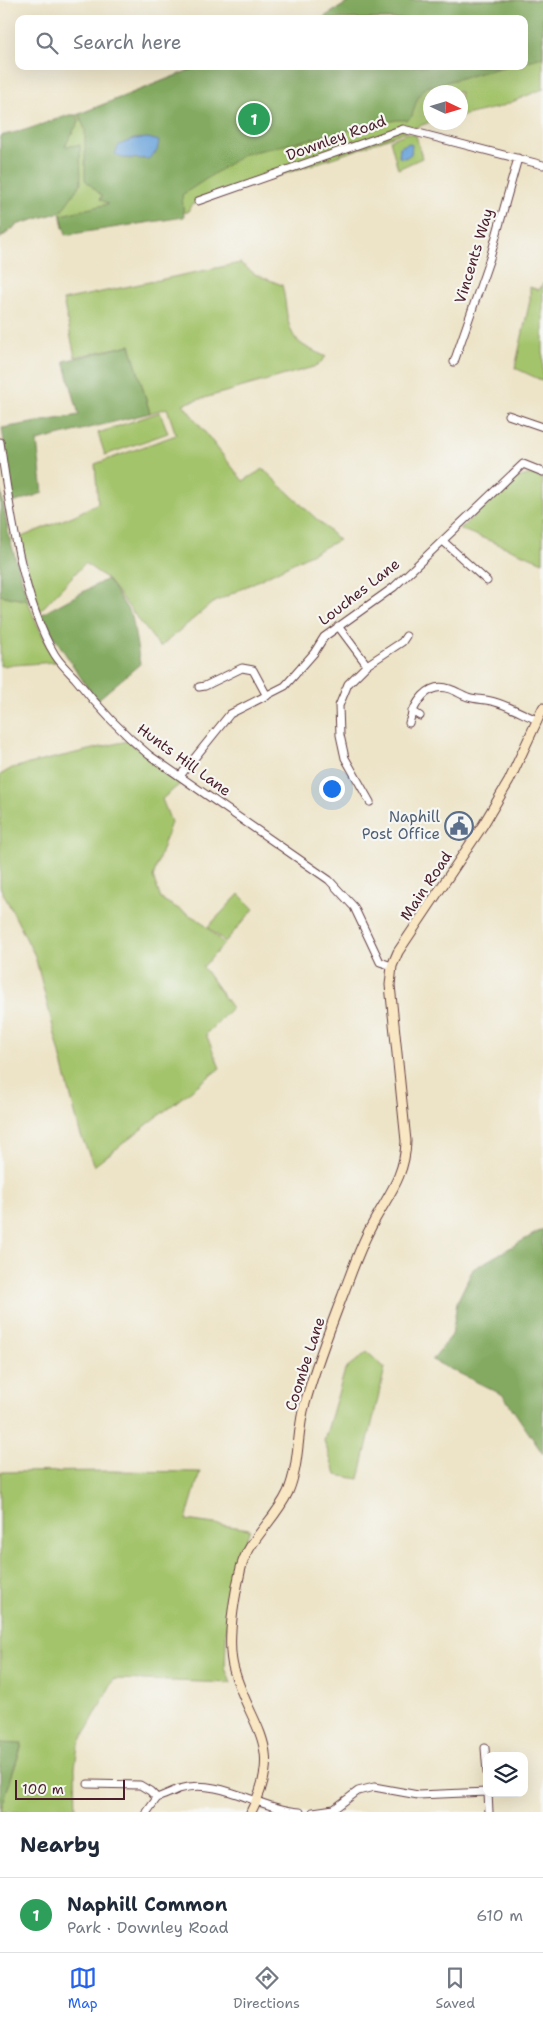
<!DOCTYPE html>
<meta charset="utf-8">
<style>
body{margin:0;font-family:"Shantell Sans",sans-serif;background:#f6f6f7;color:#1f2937}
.controls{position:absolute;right:15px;bottom:15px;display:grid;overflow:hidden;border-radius:10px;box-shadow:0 5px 20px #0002}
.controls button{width:45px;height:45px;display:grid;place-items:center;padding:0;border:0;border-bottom:1px solid #e0e1e3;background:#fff;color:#1f2937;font:25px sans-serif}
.compass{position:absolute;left:423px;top:85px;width:45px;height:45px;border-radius:50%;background:#fff;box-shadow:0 5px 20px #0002;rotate:94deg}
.scale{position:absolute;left:15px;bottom:12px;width:110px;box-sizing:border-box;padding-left:5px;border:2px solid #4a1f2b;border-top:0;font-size:14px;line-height:18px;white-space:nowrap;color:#4a1f2b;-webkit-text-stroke:4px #f6f6f2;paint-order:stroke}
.you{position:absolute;left:331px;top:788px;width:18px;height:18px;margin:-12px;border:4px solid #fff;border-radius:50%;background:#1a73e8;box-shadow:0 0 0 8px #1a73e833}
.badge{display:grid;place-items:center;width:32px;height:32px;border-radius:50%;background:#2563eb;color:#fff;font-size:16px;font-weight:700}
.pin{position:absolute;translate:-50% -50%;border:2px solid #fff;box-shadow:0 1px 5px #0006}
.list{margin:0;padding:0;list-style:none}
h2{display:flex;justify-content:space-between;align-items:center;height:65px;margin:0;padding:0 20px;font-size:21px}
h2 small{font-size:16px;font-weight:400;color:#747a83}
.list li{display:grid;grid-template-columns:32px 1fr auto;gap:15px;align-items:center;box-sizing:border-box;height:75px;padding:0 20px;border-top:1px solid #e0e1e3}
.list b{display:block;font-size:19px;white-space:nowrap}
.list p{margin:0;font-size:16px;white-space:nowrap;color:#747a83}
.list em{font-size:16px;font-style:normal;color:#747a83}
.icon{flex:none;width:28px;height:28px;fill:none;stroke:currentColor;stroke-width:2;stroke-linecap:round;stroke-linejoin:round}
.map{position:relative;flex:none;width:543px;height:1812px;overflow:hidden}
.search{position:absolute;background:#fff;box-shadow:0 5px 20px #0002;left:15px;right:15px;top:15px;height:55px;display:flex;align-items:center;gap:12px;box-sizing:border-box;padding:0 18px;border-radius:10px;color:#747a83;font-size:19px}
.sheet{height:140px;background:#fff}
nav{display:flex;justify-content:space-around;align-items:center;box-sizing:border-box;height:70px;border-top:1px solid #e0e1e3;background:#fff;font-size:14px;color:#747a83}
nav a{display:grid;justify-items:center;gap:2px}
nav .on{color:#2563eb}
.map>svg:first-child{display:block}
</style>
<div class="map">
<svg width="543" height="1812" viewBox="0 0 543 1812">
<rect width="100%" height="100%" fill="#f6f6f2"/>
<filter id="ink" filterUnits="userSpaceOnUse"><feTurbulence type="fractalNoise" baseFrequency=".02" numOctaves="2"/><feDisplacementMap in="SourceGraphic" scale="10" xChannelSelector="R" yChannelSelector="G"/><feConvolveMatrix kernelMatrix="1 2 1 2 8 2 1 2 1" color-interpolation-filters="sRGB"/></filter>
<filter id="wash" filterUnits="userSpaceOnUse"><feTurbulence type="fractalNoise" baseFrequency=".0096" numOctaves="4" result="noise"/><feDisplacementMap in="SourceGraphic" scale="20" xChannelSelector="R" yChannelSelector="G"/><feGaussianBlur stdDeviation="1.12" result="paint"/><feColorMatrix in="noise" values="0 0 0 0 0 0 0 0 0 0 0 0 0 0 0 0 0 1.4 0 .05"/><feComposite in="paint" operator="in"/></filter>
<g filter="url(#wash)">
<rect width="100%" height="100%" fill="#ede4c8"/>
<path fill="#a4c46c" stroke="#77724c" d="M352,0h191v89l-43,18 -39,9 -1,-24h-30v30l-74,28 -165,55 -3,7 -125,16 -3,-16 -41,12 -17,13 77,-115 -2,-7 123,-49h324v-47h-203z
M407,133l9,2 6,23 -24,11 -8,-29z
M240,263l15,11 27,11c5,17 3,44 16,56 7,7 19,11 28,16l-9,9 -134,38 60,77 20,-12 76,71 -128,64 -51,43 -53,-68 -22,-16 -45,48 -21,-73 56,-23 23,-12 -3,-39 81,-29 -9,-27 -17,5 -20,-68 -55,12 -12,-57z
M543,283v98l-28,-13 15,-68v-13l9,3z
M160,412l8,21 -63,22 -7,-22z
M532,474l11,5v83l-83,-33 53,-50z
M0,595l28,6 7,19 21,42 -56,4z
M127,741l53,39 -1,5 -17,14 9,23 -18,55 8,22 41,23 22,22 -21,23 29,41 -26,26 14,34 -126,98 -14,-33 -45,-177 -35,-69v-112l12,-7z
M239,894l15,15 -29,33 -17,-15z
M367,1352l18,16 -26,111 -23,-4 -12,-34 21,-71z
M113,1471l87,1 -14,48 64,9 -18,52 -5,34 -2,53 6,15 -117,-4 -36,67 -3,21 1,45h-76l22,-67 -22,-2v-271z"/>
<path fill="#83aa60" stroke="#666446" d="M352,0h191v57l-19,5v-43h-203z
M200,66h307l-80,21c-11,9 -11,17 -15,29l-4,4h-12l-152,34 -62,41 2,22 -118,18 -5,-20 47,-11 -8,-5 2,-3 -17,-16v-50l-6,-16z
M69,115h8l2,6 -14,25 15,-1 1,38 -20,29 -42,12 -14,9 -5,6v-103l25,-6z
M130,345l20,68 -113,28 6,52 -30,10 -11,-75 77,-13 -15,-54z
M0,488l9,48 19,65 -28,-6z
M107,579l25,37 8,48 -44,37 -56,-86z
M543,1229v225l-40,-59 -71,-35 20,-25 5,-33 16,-33z
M0,1743l22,1 -22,68z"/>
<path fill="#6ca4db" stroke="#5b6283" d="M148,138l11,3 -2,10 -9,8 -26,-1 -7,-4 4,-9 15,-6z
M409,143l3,2 -1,9 -6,4 -6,-1 1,-10z"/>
</g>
<g filter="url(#ink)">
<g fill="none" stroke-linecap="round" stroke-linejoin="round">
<defs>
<path id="street" d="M198,201l205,-72 140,36
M454,362l36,-104 28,-100
M508,415l35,12
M0,442c9,63 22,159 55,213 5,8 13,16 20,23 22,28 46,54 74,77l180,125 25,27 26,55 12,4
M443,541l44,40
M338,626l29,39 -19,19 -9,22 1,29 5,23 25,44
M367,665l35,-23 4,-6
M199,687l6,-1 37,-18 11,2 14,26
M412,711l8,5
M409,723c5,-19 18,-42 41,-34 6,2 12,6 18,8 9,3 18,2 27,5 14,4 28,12 42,18
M180,776l50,-62 55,-28 29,-33 10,-16 70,-50 129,-123 20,8
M485,1748l2,25
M88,1784l52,1 10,6 7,7c7,-3 15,-6 22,-9 41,-12 80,20 121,23
M488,1793l1,19
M147,1812l10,-14
M313,1812l21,-3 24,-18 16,-4 44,8 69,-3"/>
<path id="secondary" d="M251,1812c34,-67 0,-83 -17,-142 -8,-27 0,-71 6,-98 6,-31 35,-51 48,-80 11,-26 9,-54 15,-81 10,-39 25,-77 39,-114 9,-23 17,-48 29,-70 16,-31 34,-49 35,-86l-16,-156 2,-19 6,-14 85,-127 26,-44 34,-73"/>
</defs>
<use href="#street" stroke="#623d43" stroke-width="9"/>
<use href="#secondary" stroke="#623d43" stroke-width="11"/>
<use href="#street" stroke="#fff" stroke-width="7"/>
<use href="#secondary" stroke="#f9e7c3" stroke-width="9"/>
</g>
</g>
<defs>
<symbol id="civic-ring" viewBox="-11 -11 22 22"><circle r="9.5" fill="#f6f6f2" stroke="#5c6f8a" stroke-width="1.5"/><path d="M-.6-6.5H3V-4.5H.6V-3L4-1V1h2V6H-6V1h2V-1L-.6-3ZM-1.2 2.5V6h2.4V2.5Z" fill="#5c6f8a"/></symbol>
</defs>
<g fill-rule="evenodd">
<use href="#civic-ring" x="443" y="810" width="32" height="32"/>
</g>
<g text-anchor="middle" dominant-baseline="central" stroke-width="4.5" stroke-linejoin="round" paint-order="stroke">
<g font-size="15" fill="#4a1f2b" stroke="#f6f6f2">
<text transform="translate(336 138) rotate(-20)">Downley Road</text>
<text transform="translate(474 256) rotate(-73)">Vincents Way</text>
<text transform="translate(359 592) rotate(-38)">Louches Lane</text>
<text transform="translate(184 760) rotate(36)">Hunts Hill Lane</text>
<text transform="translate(426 886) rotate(-56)">Main Road</text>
<text transform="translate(305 1364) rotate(-72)">Coombe Lane</text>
</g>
<g font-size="15" fill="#4e5e75" stroke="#f6f6f2" text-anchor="end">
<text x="440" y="817">Naphill<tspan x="440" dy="17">Post Office</tspan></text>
</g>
</g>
</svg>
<div class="controls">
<button><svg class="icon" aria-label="layers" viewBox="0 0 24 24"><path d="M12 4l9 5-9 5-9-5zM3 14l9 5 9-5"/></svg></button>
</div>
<svg class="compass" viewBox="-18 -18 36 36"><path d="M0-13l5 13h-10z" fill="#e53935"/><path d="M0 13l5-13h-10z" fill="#747a83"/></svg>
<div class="scale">100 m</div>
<div class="you"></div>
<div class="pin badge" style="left:254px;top:119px;background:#2e9e5b">1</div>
<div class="search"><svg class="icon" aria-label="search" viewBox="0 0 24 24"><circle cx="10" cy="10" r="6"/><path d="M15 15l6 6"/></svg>Search here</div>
</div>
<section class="sheet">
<h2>Nearby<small></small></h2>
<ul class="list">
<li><span class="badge" style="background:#2e9e5b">1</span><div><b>Naphill Common</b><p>Park · Downley Road</p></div><em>610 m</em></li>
</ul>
</section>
<nav>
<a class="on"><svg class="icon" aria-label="map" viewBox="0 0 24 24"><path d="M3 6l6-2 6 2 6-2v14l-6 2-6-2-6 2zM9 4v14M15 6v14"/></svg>Map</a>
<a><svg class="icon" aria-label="directions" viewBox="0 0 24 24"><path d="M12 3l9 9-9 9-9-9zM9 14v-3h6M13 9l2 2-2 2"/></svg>Directions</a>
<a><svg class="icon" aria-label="saved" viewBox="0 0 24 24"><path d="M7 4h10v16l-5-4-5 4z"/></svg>Saved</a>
</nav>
